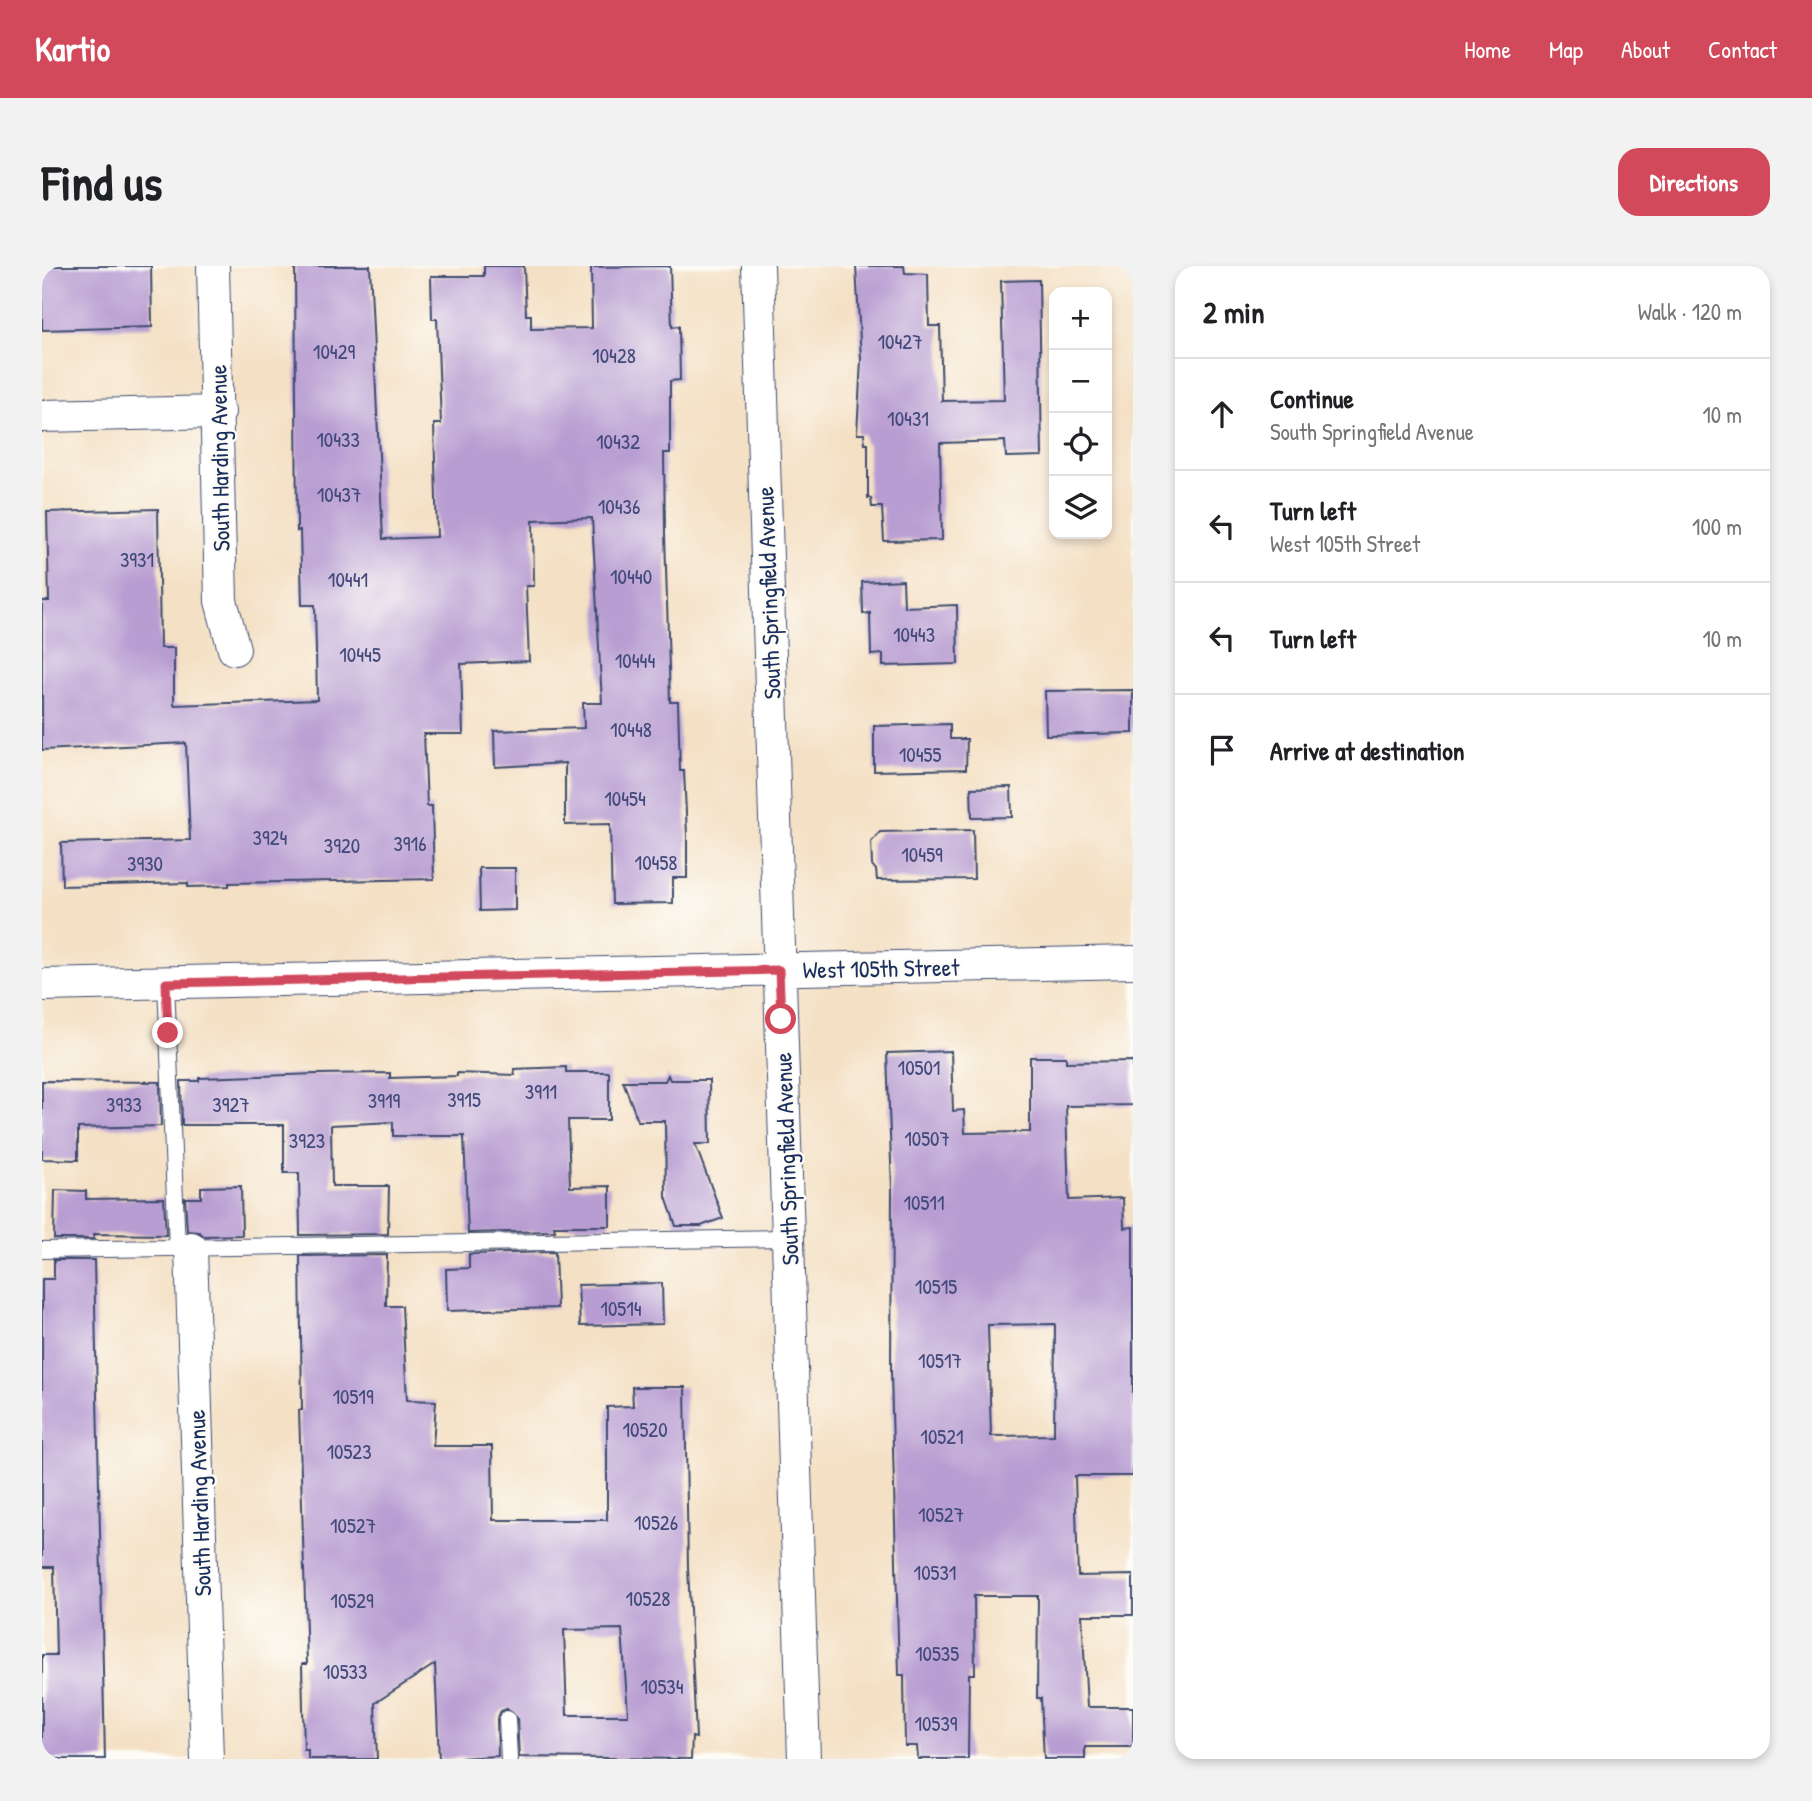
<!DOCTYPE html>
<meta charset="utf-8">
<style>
body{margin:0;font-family:"Patrick Hand",sans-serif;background:#f2f2f2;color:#202124}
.controls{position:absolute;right:21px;top:21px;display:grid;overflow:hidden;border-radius:14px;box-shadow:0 4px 10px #0003}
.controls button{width:63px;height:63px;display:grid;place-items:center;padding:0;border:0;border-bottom:2px solid #e0e0e0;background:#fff;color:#202124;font:35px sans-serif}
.stop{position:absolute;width:21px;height:21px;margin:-16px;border:5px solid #d1495b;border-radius:50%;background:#fff}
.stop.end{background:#d1495b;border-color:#fff;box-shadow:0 2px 7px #0008}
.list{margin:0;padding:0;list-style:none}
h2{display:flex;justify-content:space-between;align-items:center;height:91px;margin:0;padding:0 28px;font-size:30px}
h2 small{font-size:23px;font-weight:400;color:#757577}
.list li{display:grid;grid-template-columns:46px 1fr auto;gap:21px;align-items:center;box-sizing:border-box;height:112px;padding:0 28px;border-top:2px solid #e0e0e0}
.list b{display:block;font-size:26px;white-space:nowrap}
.list p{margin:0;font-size:23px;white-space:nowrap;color:#757577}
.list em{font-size:23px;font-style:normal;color:#757577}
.icon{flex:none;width:38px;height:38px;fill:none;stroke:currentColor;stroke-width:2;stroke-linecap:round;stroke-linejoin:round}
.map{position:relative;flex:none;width:1091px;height:1493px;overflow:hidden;border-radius:21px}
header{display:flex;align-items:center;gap:42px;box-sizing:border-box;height:98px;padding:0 35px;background:#d1495b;color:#fff}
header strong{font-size:33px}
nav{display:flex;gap:38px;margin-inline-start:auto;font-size:24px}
.intro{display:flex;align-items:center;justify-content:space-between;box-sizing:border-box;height:168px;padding:0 42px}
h1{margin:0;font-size:49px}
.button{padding:18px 32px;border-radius:21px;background:#d1495b;color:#fff;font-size:24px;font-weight:700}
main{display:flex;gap:42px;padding:0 42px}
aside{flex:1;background:#fff;border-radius:21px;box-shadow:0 4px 10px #0003}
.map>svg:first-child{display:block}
</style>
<header>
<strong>Kartio</strong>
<nav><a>Home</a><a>Map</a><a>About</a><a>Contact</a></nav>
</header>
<div class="intro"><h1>Find us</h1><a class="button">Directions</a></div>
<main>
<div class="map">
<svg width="1091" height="1493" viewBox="0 0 1091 1493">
<rect width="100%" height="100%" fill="#fdfcf7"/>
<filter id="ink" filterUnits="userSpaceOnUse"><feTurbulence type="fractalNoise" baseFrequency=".0143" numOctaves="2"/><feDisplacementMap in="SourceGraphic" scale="14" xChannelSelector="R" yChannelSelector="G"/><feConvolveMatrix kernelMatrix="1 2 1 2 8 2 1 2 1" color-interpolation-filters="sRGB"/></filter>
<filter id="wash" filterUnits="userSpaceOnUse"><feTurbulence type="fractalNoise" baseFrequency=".00686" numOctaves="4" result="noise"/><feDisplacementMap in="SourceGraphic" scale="28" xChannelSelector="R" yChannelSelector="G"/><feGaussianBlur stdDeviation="1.57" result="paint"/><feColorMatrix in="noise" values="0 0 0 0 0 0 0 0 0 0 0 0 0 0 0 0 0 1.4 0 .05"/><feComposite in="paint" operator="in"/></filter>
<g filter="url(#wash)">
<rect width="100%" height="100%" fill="#f4e0c4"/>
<g id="blocks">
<path fill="#b89dd2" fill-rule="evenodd" d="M0,0h109l1,61 -110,3z
M253,0h75l13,273 54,-2 -3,-113h7l-4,-105h-5l-1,-43h53v-10h40l2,49h5v14l61,-1 -1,-61 79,-1 2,61 7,-1 1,54 -10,1v72h-6l1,81 5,168h8l2,69h4l3,64v43h-14v25l-61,1 -2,-80 -45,1v-62l-70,4 -1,-36 90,-3 -1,-25h19l-10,-185 -59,2 1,66h-8l3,75 -68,3 2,70h-39l3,72h5l2,73 -205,4v3l-41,1v-4l-126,3 -1,-43 129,-3 -4,-97 -144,7v-149h7l-2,-89 111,-3 2,139h14v57l143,-5 -2,-95h-13l-2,-75 -3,1z
M814,0h48l1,7 23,1 1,52h11l2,75 62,-1 -3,-119 38,-1 3,176 -36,1 -1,-16 -65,2 2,97 -58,1 -2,-34h-10l-1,-9h-3v-54h-3l-1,-10h-7l4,-74z
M861,314l1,27 53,-2 1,59 -75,2v-12l-12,1 -1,-42 -7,1 -1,-32z
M1091,424v43l-87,2 -1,-44z
M908,458v15h17l-1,30 -92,2v-45z
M969,521l1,30 -40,1 -1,-30z
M931,564l1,49 -97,1 -1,-10 -4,-5 -1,-23 9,-10z
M437,602h36v42l-35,1z
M909,785l2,60 11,-1 1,23 65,-1v-75h36v5l67,-1v44l-67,1 3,94 54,-2 1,30 9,-1v249h-58l3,100 55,-1v40h-51l5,92h46v40h-48v12h-41l-3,-61h-4l1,-102h-64l1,78h-6l-1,85h-50l-1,-13h-12l-1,-71h-5l-8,-302 1,-184 -5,-136zM1013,1058l-1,111 -63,1 -3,-111z
M524,801v5h43v48h-41l2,67 40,-1v40h-56l1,5 -87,2 -4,-97h-71v-14l-62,3 1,61h57l-1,48 -88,1 -1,-62h-15v-48h-102l-1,-44h18v-3l117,-4 74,-1v5l67,-2v-3l58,2 -1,-6z
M626,809l2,5h39l1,64h-15l28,74 -22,8h-25l-10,-29 -1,-76h-27l-15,-40h42z
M0,815l118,1 1,44 -83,2v32l-36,-1z
M199,920l1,49 -38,1 -5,-4 -12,-1 -2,-33h16v-11z
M13,924l31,1v8l78,-1 2,37 -72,-1v5h-40z
M513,986l2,56 -110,3 -1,-42 23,-1v-14z
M345,989l-1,51h16l5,94 29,1 -3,45h59l1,74h114v-113l26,-1 -1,-19h53l3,180 8,171 -4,-1 -1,22 -172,-2 -2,-39 -10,-9 -6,2 -4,8 1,37 -59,3 -4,-95 -60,39 2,56h-69v-9h-4l-2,-86h5l-8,-254h3l-2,-154zM580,1363l6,86h-61l-3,-85z
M12,994h40l11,499h-63v-104h14l-2,-88h-12v-288h12z
M620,1017l1,41 -83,2 -2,-41z"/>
</g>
</g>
<g filter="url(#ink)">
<use href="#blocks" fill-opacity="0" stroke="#3c4a6d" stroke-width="2"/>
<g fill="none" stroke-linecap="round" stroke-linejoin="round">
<defs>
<path id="lane" d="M124,717l11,265
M0,984l746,-12
M465,1453l2,40"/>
<path id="street" d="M171,0l8,335 13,48
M716,0l46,1493
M0,150l177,-4
M0,719l1091,-23
M149,982l16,511"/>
</defs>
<use href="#lane" stroke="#3c4a6d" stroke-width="18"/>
<use href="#street" stroke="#3c4a6d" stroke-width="34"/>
<use href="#lane" stroke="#fff" stroke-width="16"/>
<use href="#street" stroke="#fff" stroke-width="32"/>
</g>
</g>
<g fill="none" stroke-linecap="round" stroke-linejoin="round" filter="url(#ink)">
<path stroke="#d1495b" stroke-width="9" d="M126,767l-2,-50 613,-13 2,49"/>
</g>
<g text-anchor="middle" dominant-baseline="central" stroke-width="5" stroke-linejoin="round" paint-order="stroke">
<g font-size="21" fill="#424a7b">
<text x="858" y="75">10427</text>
<text x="292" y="85">10429</text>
<text x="572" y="89">10428</text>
<text x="866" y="152">10431</text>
<text x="296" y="173">10433</text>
<text x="576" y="175">10432</text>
<text x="297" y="228">10437</text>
<text x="577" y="240">10436</text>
<text x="95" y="293">3931</text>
<text x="589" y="310">10440</text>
<text x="306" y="313">10441</text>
<text x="872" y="368">10443</text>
<text x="318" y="388">10445</text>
<text x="593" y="394">10444</text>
<text x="589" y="463">10448</text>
<text x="878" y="488">10455</text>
<text x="583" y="532">10454</text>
<text x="228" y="571">3924</text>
<text x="368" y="577">3916</text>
<text x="300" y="579">3920</text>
<text x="880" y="588">10459</text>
<text x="614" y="596">10458</text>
<text x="103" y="597">3930</text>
<text x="877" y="801">10501</text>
<text x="499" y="825">3911</text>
<text x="422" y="833">3915</text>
<text x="342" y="834">3919</text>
<text x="82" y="838">3933</text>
<text x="189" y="838">3927</text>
<text x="885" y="872">10507</text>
<text x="265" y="874">3923</text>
<text x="882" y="936">10511</text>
<text x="894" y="1020">10515</text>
<text x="579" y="1042">10514</text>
<text x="898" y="1094">10517</text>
<text x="311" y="1130">10519</text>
<text x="603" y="1163">10520</text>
<text x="900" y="1170">10521</text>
<text x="307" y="1185">10523</text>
<text x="899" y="1248">10527</text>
<text x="614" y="1256">10526</text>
<text x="311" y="1259">10527</text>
<text x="893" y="1306">10531</text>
<text x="606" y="1332">10528</text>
<text x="310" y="1334">10529</text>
<text x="895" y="1387">10535</text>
<text x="303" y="1405">10533</text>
<text x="620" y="1420">10534</text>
<text x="894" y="1457">10539</text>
</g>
<g font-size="24" fill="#1b2f5e" stroke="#fdfcf7">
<text transform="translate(177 192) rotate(-91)">South Harding Avenue</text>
<text transform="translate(726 327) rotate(-92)">South Springfield Avenue</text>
<text transform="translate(839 702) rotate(-1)">West 105th Street</text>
<text transform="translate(744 893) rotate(-92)">South Springfield Avenue</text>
<text transform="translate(157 1237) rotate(-92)">South Harding Avenue</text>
</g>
</g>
</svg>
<div class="controls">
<button>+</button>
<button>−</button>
<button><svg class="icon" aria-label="locate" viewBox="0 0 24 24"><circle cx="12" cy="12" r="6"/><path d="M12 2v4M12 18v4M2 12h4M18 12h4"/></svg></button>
<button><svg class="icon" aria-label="layers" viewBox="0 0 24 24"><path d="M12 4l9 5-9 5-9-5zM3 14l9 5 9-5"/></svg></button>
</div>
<div class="stop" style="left:739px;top:753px"></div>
<div class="stop end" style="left:126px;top:767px"></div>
</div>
<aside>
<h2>2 min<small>Walk · 120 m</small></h2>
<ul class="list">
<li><svg class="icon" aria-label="ahead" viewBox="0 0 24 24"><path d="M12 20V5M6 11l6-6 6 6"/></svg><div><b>Continue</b><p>South Springfield Avenue</p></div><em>10 m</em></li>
<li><svg class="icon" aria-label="left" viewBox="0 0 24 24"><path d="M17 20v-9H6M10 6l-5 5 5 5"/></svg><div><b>Turn left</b><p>West 105th Street</p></div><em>100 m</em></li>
<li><svg class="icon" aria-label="left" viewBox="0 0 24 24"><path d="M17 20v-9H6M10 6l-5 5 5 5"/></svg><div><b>Turn left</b></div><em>10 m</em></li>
<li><svg class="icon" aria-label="arrive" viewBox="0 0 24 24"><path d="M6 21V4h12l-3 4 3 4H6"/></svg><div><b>Arrive at destination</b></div></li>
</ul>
</aside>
</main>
